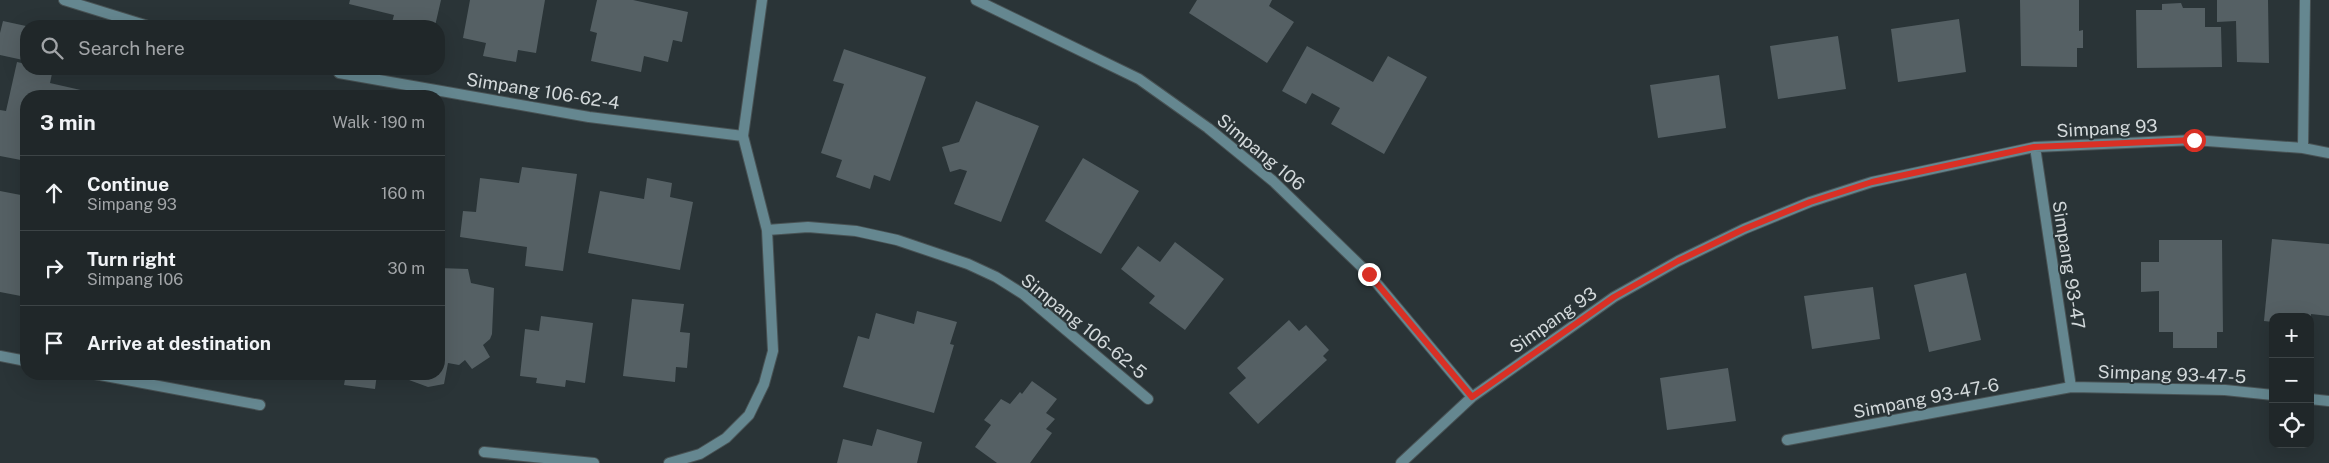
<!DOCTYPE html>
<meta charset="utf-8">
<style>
body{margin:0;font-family:"Public Sans",sans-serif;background:#2d3335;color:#f1f3f6}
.controls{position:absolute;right:15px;bottom:15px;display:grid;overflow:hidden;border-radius:10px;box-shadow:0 5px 20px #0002}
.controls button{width:45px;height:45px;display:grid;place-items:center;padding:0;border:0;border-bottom:1px solid #3d4446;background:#202729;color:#f1f3f6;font:25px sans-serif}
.stop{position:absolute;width:15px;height:15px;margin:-11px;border:4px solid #d93025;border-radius:50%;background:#fff}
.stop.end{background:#d93025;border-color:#fff;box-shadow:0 1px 5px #0008}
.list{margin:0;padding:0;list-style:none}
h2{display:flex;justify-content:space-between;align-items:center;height:65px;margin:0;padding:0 20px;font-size:21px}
h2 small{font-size:16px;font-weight:400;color:#a2a5a8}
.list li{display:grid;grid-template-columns:32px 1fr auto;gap:15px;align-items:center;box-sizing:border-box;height:75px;padding:0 20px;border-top:1px solid #3d4446}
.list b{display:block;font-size:19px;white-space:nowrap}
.list p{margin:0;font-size:16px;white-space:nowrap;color:#a2a5a8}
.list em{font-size:16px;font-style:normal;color:#a2a5a8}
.icon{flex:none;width:28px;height:28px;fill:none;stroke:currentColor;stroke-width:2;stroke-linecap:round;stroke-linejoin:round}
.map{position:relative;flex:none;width:2329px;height:463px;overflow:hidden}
.search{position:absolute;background:#202729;box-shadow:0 5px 20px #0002;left:20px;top:20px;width:425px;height:55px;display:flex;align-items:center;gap:12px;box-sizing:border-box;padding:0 18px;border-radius:20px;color:#a2a5a8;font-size:19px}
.panel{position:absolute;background:#202729;box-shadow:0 5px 20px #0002;left:20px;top:90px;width:425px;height:290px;border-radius:20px}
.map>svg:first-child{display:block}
</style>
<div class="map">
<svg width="2329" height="463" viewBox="0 0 2329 463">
<rect width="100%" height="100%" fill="#2a3437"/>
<path fill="#556064" d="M350,0h91l-6,26 -18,-3 -1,3h-25l3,-11 -45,-11z
M470,0h75l-9,53 -18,-3 -2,12 -33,-6 3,-13 -23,-5z
M597,0h36l55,12 -6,30 -9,-2 -5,22 -24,-6 -3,16 -50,-11 6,-28 -7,-2z
M1197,0h75l-3,6 25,16 -27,41 -78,-50z
M2020,0h59v31l4,-1v18h-6v19l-56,-1z
M2217,0h51l1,63 -32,-1 -1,-41 -19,1z
M2181,3l2,5h22v19h16l1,40 -85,1 -1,-58h26v-6z
M1959,19l7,53 -68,10 -7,-53z
M3,21l23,5v21l-3,13 -23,-5v-22z
M1838,36l8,53 -68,10 -8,-53z
M1307,46l66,36 15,-26 39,21 -43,77 -53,-30 9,-16 -28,-15 -6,11 -24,-13z
M844,49l82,28 -36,104 -16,-6 -4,14 -34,-12 6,-17 -21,-7 23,-69 -11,-3z
M17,62l9,2v5h27l-3,14 35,8 -1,5h-58v65l-26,-5v-46l6,1z
M1719,75l7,53 -68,10 -8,-53z
M976,101l63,25 -38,96 -47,-18 13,-33 -7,-2 -10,3 -8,-25 17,-5z
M1083,158l56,33 -38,63 -56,-33z
M522,167l55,7 -14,97 -38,-5 2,-19 -67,-10 3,-26 13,1 4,-34 39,5z
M647,178l25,5 -2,14 23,5 -13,68 -92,-17 12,-62 44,8z
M0,191l26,5v101l-26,-5z
M2272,239l57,5v72l-18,-2v3h-38v5l-9,-1z
M2159,240h63l1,92h-6v16h-44v-16h-14v-41l-18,1v-30h18z
M1175,242l49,37 -39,51 -36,-27 6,-7 -34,-27 17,-23 22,16z
M439,268l29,1 3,14 23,5 -2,46 -2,5 -7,6 7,12 -18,12 -7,-9 -6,5 -11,-2 -4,21 -16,3 -19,-7 1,-6h29z
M1966,273l15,67 -52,12 -15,-67z
M1873,287l7,52 -68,10 -8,-53z
M632,299l52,5 -4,28 10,1 -3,35 -11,-1 -1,15 -52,-6z
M917,311l40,11 -7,22 4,1 -20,68 -91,-26 15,-51 11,3 7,-26 38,11z
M541,316l52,7 -8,60 -19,-3 -1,7 -29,-4 1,-5 -17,-2 5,-47 14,2z
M1289,320l10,11 7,-6 23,25 -6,6 4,4 -69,64 -29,-31 17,-15 -9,-10z
M1728,368l8,53 -69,9 -7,-52z
M346,374h31l-2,15 -31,-4z
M1032,381l25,18 -11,14 9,6 -9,10 6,4 -22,30h-33l-22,-16 16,-22 -7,-5 17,-21 9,5 10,-12 2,2z
M877,429l45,13 -5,21h-80l6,-24 29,7z"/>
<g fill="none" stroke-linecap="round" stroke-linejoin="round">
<defs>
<path id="street" d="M64,0l84,26
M976,0l163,79 69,49 65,53 96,93 103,123
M339,73l250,44 154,19
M2035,147l36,240
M2303,148l2,-148
M767,230l41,-3 48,4 41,9 71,24 28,13 27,17 125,105
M0,356l26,5
M95,374l165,31
M2310,399l19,2
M1787,440l284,-53 154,3 48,5
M484,452l110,11
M669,463l31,-9 26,-16 23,-23 15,-31 9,-33 -6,-121 -24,-94 19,-136
M1401,463l71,-66 142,-100 64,-36 66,-32 66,-27 62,-20 163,-35 159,-7 109,8 26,5"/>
</defs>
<use href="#street" stroke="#485254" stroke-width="12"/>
<use href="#street" stroke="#658790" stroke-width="10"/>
</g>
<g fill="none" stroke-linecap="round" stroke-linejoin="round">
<path stroke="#d93025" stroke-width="6" d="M1369,274l103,123 142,-100 64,-36 66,-32 66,-27 62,-20 162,-35 160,-7"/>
</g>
<g text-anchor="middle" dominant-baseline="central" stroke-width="4" stroke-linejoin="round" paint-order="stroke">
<g font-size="18" fill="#d2d8da" stroke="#2a3437">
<text transform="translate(543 91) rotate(9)">Simpang 106-62-4</text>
<text transform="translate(2107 128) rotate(-3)">Simpang 93</text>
<text transform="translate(1261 152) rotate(40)">Simpang 106</text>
<text transform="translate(2069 265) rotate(81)">Simpang 93-47</text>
<text transform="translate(1553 320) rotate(-35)">Simpang 93</text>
<text transform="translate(1084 326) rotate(39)">Simpang 106-62-5</text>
<text transform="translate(2172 374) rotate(2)">Simpang 93-47-5</text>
<text transform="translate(1926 398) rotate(-11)">Simpang 93-47-6</text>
</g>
</g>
</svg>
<div class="controls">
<button>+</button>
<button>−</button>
<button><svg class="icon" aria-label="locate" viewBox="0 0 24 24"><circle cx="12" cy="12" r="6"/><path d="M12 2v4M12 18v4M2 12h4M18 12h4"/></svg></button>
</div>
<div class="stop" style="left:2194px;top:140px"></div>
<div class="stop end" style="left:1369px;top:274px"></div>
<div class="search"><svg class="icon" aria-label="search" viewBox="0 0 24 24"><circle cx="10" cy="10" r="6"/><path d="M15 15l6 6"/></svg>Search here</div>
<section class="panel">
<h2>3 min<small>Walk · 190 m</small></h2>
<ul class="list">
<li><svg class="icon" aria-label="ahead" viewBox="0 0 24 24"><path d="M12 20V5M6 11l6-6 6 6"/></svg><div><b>Continue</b><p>Simpang 93</p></div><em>160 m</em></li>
<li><svg class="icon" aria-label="right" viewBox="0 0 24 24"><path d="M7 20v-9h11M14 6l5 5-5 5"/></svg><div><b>Turn right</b><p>Simpang 106</p></div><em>30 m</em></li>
<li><svg class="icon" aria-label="arrive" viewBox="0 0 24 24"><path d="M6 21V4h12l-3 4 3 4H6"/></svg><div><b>Arrive at destination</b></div></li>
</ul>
</section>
</div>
